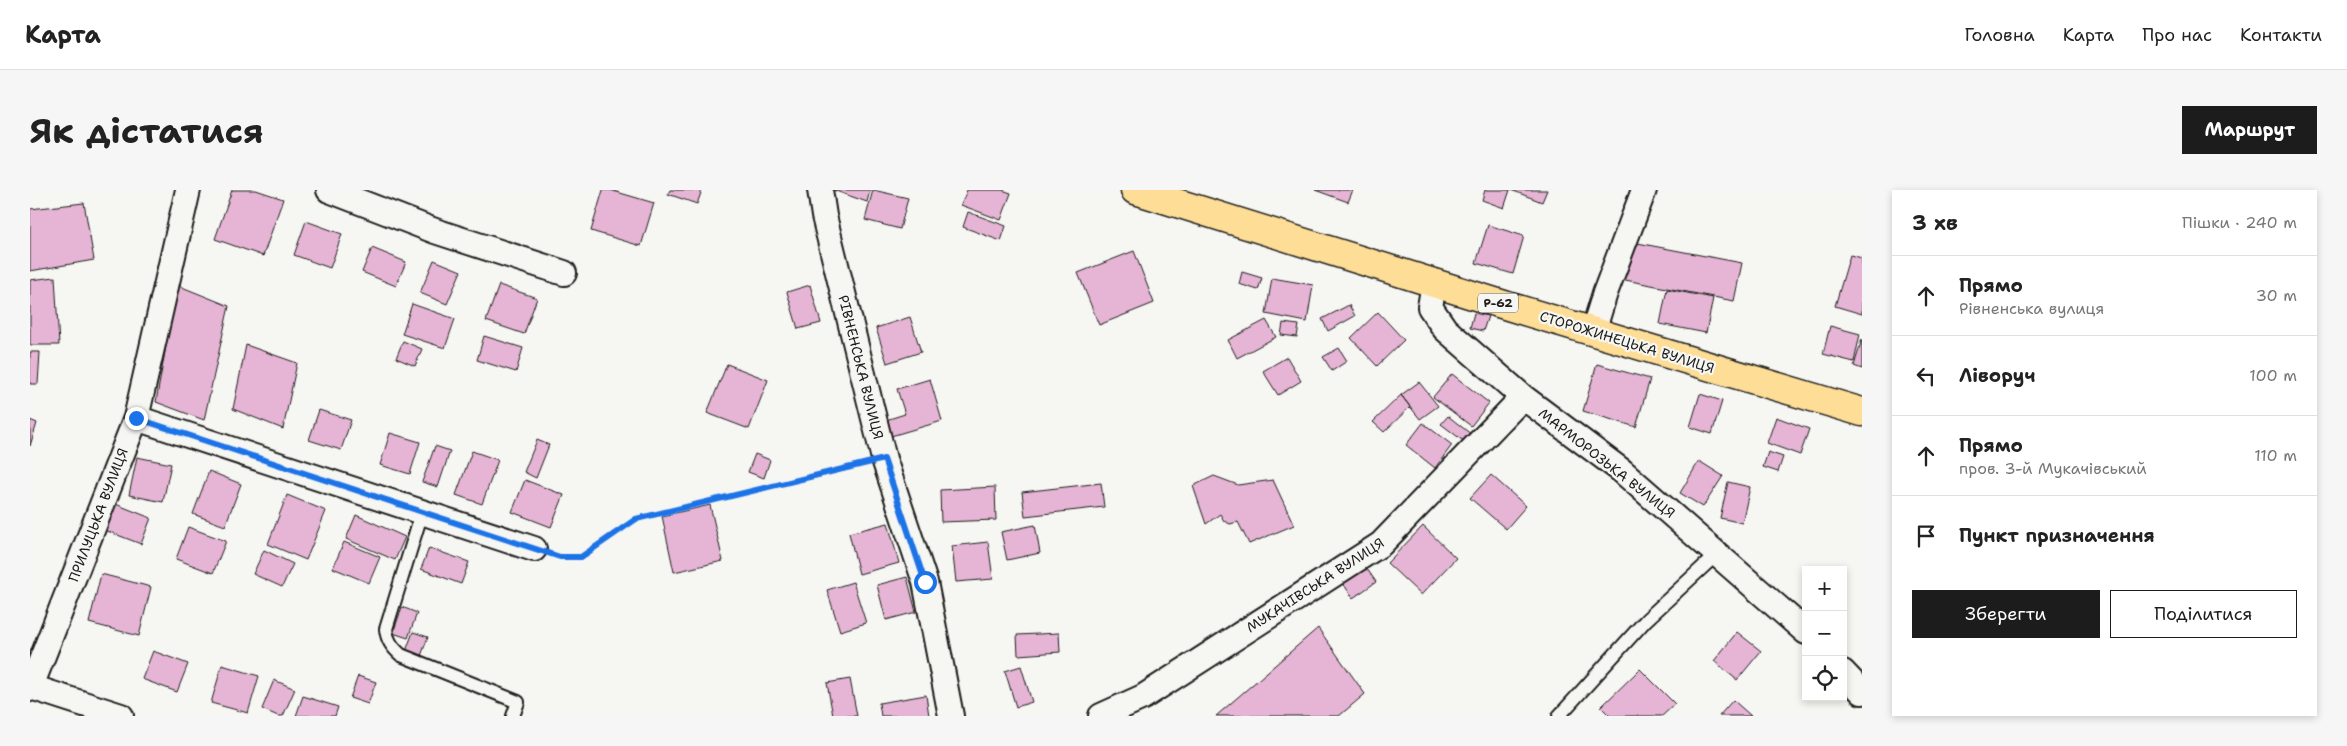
<!DOCTYPE html>
<html lang="uk">
<meta charset="utf-8">
<style>
body{margin:0;font-family:"Shantell Sans",sans-serif;background:#f6f6f6;color:#222}
.controls{position:absolute;right:15px;bottom:15px;display:grid;overflow:hidden;border-radius:0px;box-shadow:0 2px 8px #0003}
.controls button{width:45px;height:45px;display:grid;place-items:center;padding:0;border:0;border-bottom:1px solid #e0e0e0;background:#fff;color:#222;font:25px sans-serif}
.stop{position:absolute;width:15px;height:15px;margin:-11px;border:4px solid #1a73e8;border-radius:50%;background:#fff}
.stop.end{background:#1a73e8;border-color:#fff;box-shadow:0 1px 5px #0008}
.list{margin:0;padding:0;list-style:none}
h2{display:flex;justify-content:space-between;align-items:center;height:65px;margin:0;padding:0 20px;font-size:21px}
h2 small{font-size:16px;font-weight:400;color:#767676}
.list li{display:grid;grid-template-columns:32px 1fr auto;gap:15px;align-items:center;box-sizing:border-box;height:80px;padding:0 20px;border-top:1px solid #e0e0e0}
.list b{display:block;font-size:19px;white-space:nowrap}
.list p{margin:0;font-size:16px;white-space:nowrap;color:#767676}
.list em{font-size:16px;font-style:normal;color:#767676}
.actions{display:flex;gap:10px;padding:15px 20px}
.actions a{flex:1;padding:11px 0;border:1px solid #1c1c1c;border-radius:0px;text-align:center;font-size:18px;color:#1c1c1c}
.actions .main{background:#1c1c1c;color:#fff}
.icon{flex:none;width:28px;height:28px;fill:none;stroke:currentColor;stroke-width:2;stroke-linecap:round;stroke-linejoin:round}
.map{position:relative;flex:none;width:1832px;height:526px;overflow:hidden;border-radius:0px}
header{display:flex;align-items:center;gap:30px;box-sizing:border-box;height:70px;padding:0 25px;background:#fff;border-bottom:1px solid #e0e0e0}
header strong{font-size:24px}
nav{display:flex;gap:28px;margin-inline-start:auto;font-size:18px}
.intro{display:flex;align-items:center;justify-content:space-between;box-sizing:border-box;height:120px;padding:0 30px}
h1{margin:0;font-size:35px}
.button{padding:12px 22px;border-radius:0px;background:#1c1c1c;color:#fff;font-size:18px;font-weight:700}
main{display:flex;gap:30px;padding:0 30px}
aside{flex:1;background:#fff;border-radius:0px;box-shadow:0 2px 8px #0003}
.map>svg:first-child{display:block}
</style>
<header>
<strong>Карта</strong>
<nav><a>Головна</a><a>Карта</a><a>Про нас</a><a>Контакти</a></nav>
</header>
<div class="intro"><h1>Як дістатися</h1><a class="button">Маршрут</a></div>
<main>
<div class="map">
<svg width="1832" height="526" viewBox="0 0 1832 526">
<rect width="100%" height="100%" fill="#f6f6f2"/>
<filter id="ink" filterUnits="userSpaceOnUse"><feTurbulence type="fractalNoise" baseFrequency=".02" numOctaves="2"/><feDisplacementMap in="SourceGraphic" scale="10" xChannelSelector="R" yChannelSelector="G"/><feConvolveMatrix kernelMatrix="1 2 1 2 8 2 1 2 1" color-interpolation-filters="sRGB"/></filter>
<g filter="url(#ink)">
<path fill="#e6b5d5" stroke="#1c1c1c" d="M202,0h24l27,9 -20,57 -48,-17z
M573,0h7l44,13 -13,43 -50,-15z
M640,0h32l-5,14 -29,-10z
M803,0h37l-3,12z
M843,0l35,8 -8,31 -35,-9z
M937,0h35l9,3 -10,27 -40,-15z
M1285,0h38l-5,12z
M1455,0h25l-6,18 -22,-8z
M1481,0h36l-5,12z
M54,13l10,57 -64,11v-62z
M938,22l38,14 -5,15 -38,-14z
M276,31l36,13 -12,34 -36,-13z
M1458,35l36,11 -11,38 -37,-11z
M1597,51l115,22 -8,38 -114,-22z
M342,58l34,14 -10,24 -34,-14z
M1104,61l20,52 -55,22 -21,-52z
M1820,65l12,3v56l-27,-8z
M404,70l27,11 -14,33 -27,-11z
M1212,82l20,6 -4,12 -19,-6z
M25,87l4,68h-29v-65z
M1242,88l41,7 -6,37 -41,-8z
M147,95l52,21 -25,114 -48,-18z
M469,95l38,13 -13,36 -38,-13z
M780,95l11,38 -23,6 -11,-37z
M1637,99l46,9 -7,35 -46,-9z
M382,114l43,15 -10,29 -43,-14z
M1319,115l6,11 -27,15 -6,-12z
M1348,122l26,28 -27,26 -26,-28z
M1444,123l14,3 -5,15 -13,-3z
M880,127l11,35 -34,11 -11,-35z
M1236,130l10,17 -39,21 -9,-18z
M1253,133l16,2 -2,12 -16,-2z
M1800,136l30,8 -6,28 -31,-8z
M454,146l39,12 -7,24 -39,-12z
M1832,149v30l-8,-3z
M373,151l19,8 -7,17 -19,-8z
M216,155l51,18 -14,66 -50,-20z
M1309,158l8,13 -15,10 -9,-14z
M0,162h10l-2,32h-8z
M1257,167l14,24 -23,14 -15,-24z
M697,174l41,16 -19,49 -42,-16z
M1567,174l53,15 -14,48 -53,-16z
M1422,184l37,29 -18,23 -38,-29z
M900,189l12,42 -51,15 -5,-16 19,-6 -8,-25z
M1389,192l19,24 -18,13 -19,-24z
M1670,204l22,7 -10,33 -22,-7z
M1371,205l9,12 -26,25 -11,-10z
M289,220l32,10 -10,30 -32,-10z
M1418,226l24,19 -6,8 -25,-19z
M1746,227l33,12 -9,26 -33,-12z
M0,230l7,3 -7,23z
M1393,233l29,22 -17,23 -29,-23z
M360,243l30,9 -10,32 -30,-9z
M507,250l12,5 -13,33 -12,-6z
M405,256l15,5 -12,36 -16,-5z
M442,261l26,9 -16,44 -26,-9z
M1738,262l15,5 -5,15 -15,-5z
M725,264l15,6 -6,18 -16,-6z
M107,267l34,7 -8,38 -34,-7z
M1669,271l24,15 -20,31 -23,-14z
M179,281l32,13 -16,42 -32,-12z
M1461,285l35,31 -20,23 -36,-31z
M1184,286l24,9 35,-5 21,45 -45,19 -11,-22 -8,2 -6,-3 -4,-7 -14,10 -13,-38z
M495,290l39,15 -13,32 -39,-15z
M1698,292l22,5 -8,36 -22,-5z
M1071,293l3,24 -79,9 -3,-24z
M965,297l1,33 -55,2 -1,-32z
M257,305l39,16 -20,49 -38,-16z
M83,313l38,15 -10,26 -39,-15z
M680,315l13,56 -49,11 -12,-56z
M326,325l49,22 -10,23 -49,-21z
M858,333l11,40 -40,11 -10,-41z
M1005,335l5,28 -33,7 -6,-28z
M1393,336l33,32 -35,37 -34,-32z
M158,337l38,14 -13,32 -37,-14z
M314,352l36,15 -11,26 -36,-15z
M958,352l5,37 -37,3 -4,-36z
M399,358l40,14 -8,22 -40,-15z
M234,360l29,14 -11,23 -29,-13z
M1335,376l11,16 -23,16 -11,-16z
M71,384l50,13 -12,49 -50,-13z
M877,387l9,35 -30,8 -9,-35z
M823,392l13,41 -26,8 -13,-41z
M372,417l15,6 -9,25 -15,-5z
M1288,438l47,66 -26,22h-123z
M383,442l15,5 -7,19 -15,-5z
M1707,442l24,19 -24,29 -23,-19z
M1029,443l1,19 -42,3 -1,-20z
M123,461l35,13 -11,28 -35,-13z
M192,475l37,11 -11,37 -37,-10z
M991,476l11,36 -16,5 -11,-36z
M1610,479l35,35 -13,12h-52l-9,-9z
M328,486l18,6 -8,22 -18,-6z
M820,489l7,37h-24l-6,-33z
M244,490l21,9 -12,27h-5l-16,-7z
M896,505l3,21h-48l-2,-13z
M273,506l35,11 -3,9h-39z
M1703,510l18,16h-32z"/>
<g fill="none" stroke-linecap="round" stroke-linejoin="round">
<defs>
<path id="service" d="M392,322l-36,117c1,11 6,18 15,26l117,47 -5,14
M1529,526l87,-96 72,-67"/>
<path id="minor" d="M299,0l106,41 129,42
M790,0l4,26 60,243 41,123 26,134
M1404,93l-4,24 15,22 78,68 99,74 184,161
M1563,142l12,-39 39,-103
M106,228l398,131
M1813,482l19,20
M1,497l90,29
M0,499l106,-271 52,-228
M1071,526l42,-19 238,-153 142,-147"/>
<path id="primary" d="M1105,0l376,117 351,105"/>
</defs>
<use href="#service" stroke="#1c1c1c" stroke-width="16"/>
<use href="#minor" stroke="#1c1c1c" stroke-width="28"/>
<use href="#primary" stroke="#1c1c1c" stroke-width="31"/>
<path stroke="#1c1c1c" stroke-width="3" stroke-dasharray="1 4" stroke-linecap="butt" d="M526,366l25,1 55,-38 225,-54"/>
<use href="#service" stroke="#f6f6f2" stroke-width="12"/>
<use href="#minor" stroke="#f6f6f2" stroke-width="24"/>
<use href="#primary" stroke="#fedd96" stroke-width="28"/>
</g>
</g>
<g fill="none" stroke-linecap="round" stroke-linejoin="round" filter="url(#ink)">
<path stroke="#1a73e8" stroke-width="6" d="M106,228l424,139h21l55,-38 248,-60 41,123"/>
</g>
<g text-anchor="middle" dominant-baseline="central" stroke-width="4.5" stroke-linejoin="round" paint-order="stroke">
<rect fill="#f6f6f2" stroke="#5d5d5c" stroke-width="1" x="1448" y="103.5" width="40" height="19" rx="4"/>
<g font-size="12" font-weight="bold" fill="#1c1c1c">
<text x="1468" y="113">Р-62</text>
</g>
<g font-size="14" fill="#1c1c1c" stroke="#f6f6f2">
<text transform="translate(1597 152) rotate(17)">СТОРОЖИНЕЦЬКА ВУЛИЦЯ</text>
<text transform="translate(831 177) rotate(76)">РІВНЕНСЬКА ВУЛИЦЯ</text>
<text transform="translate(1577 273) rotate(38)">МАРМОРОЗЬКА ВУЛИЦЯ</text>
<text transform="translate(68 325) rotate(-69)">ПРИЛУЦЬКА ВУЛИЦЯ</text>
<text transform="translate(1285 395) rotate(-33)">МУКАЧІВСЬКА ВУЛИЦЯ</text>
</g>
</g>
</svg>
<div class="controls">
<button>+</button>
<button>−</button>
<button><svg class="icon" aria-label="locate" viewBox="0 0 24 24"><circle cx="12" cy="12" r="6"/><path d="M12 2v4M12 18v4M2 12h4M18 12h4"/></svg></button>
</div>
<div class="stop" style="left:895px;top:392px"></div>
<div class="stop end" style="left:106px;top:228px"></div>
</div>
<aside>
<h2>3 хв<small>Пішки · 240 m</small></h2>
<ul class="list">
<li><svg class="icon" aria-label="ahead" viewBox="0 0 24 24"><path d="M12 20V5M6 11l6-6 6 6"/></svg><div><b>Прямо</b><p>Рівненська вулиця</p></div><em>30 m</em></li>
<li><svg class="icon" aria-label="left" viewBox="0 0 24 24"><path d="M17 20v-9H6M10 6l-5 5 5 5"/></svg><div><b>Ліворуч</b></div><em>100 m</em></li>
<li><svg class="icon" aria-label="ahead" viewBox="0 0 24 24"><path d="M12 20V5M6 11l6-6 6 6"/></svg><div><b>Прямо</b><p>пров. 3-й Мукачівський</p></div><em>110 m</em></li>
<li><svg class="icon" aria-label="arrive" viewBox="0 0 24 24"><path d="M6 21V4h12l-3 4 3 4H6"/></svg><div><b>Пункт призначення</b></div></li>
</ul>
<div class="actions"><a class="main">Зберегти</a><a>Поділитися</a></div>
</aside>
</main>
